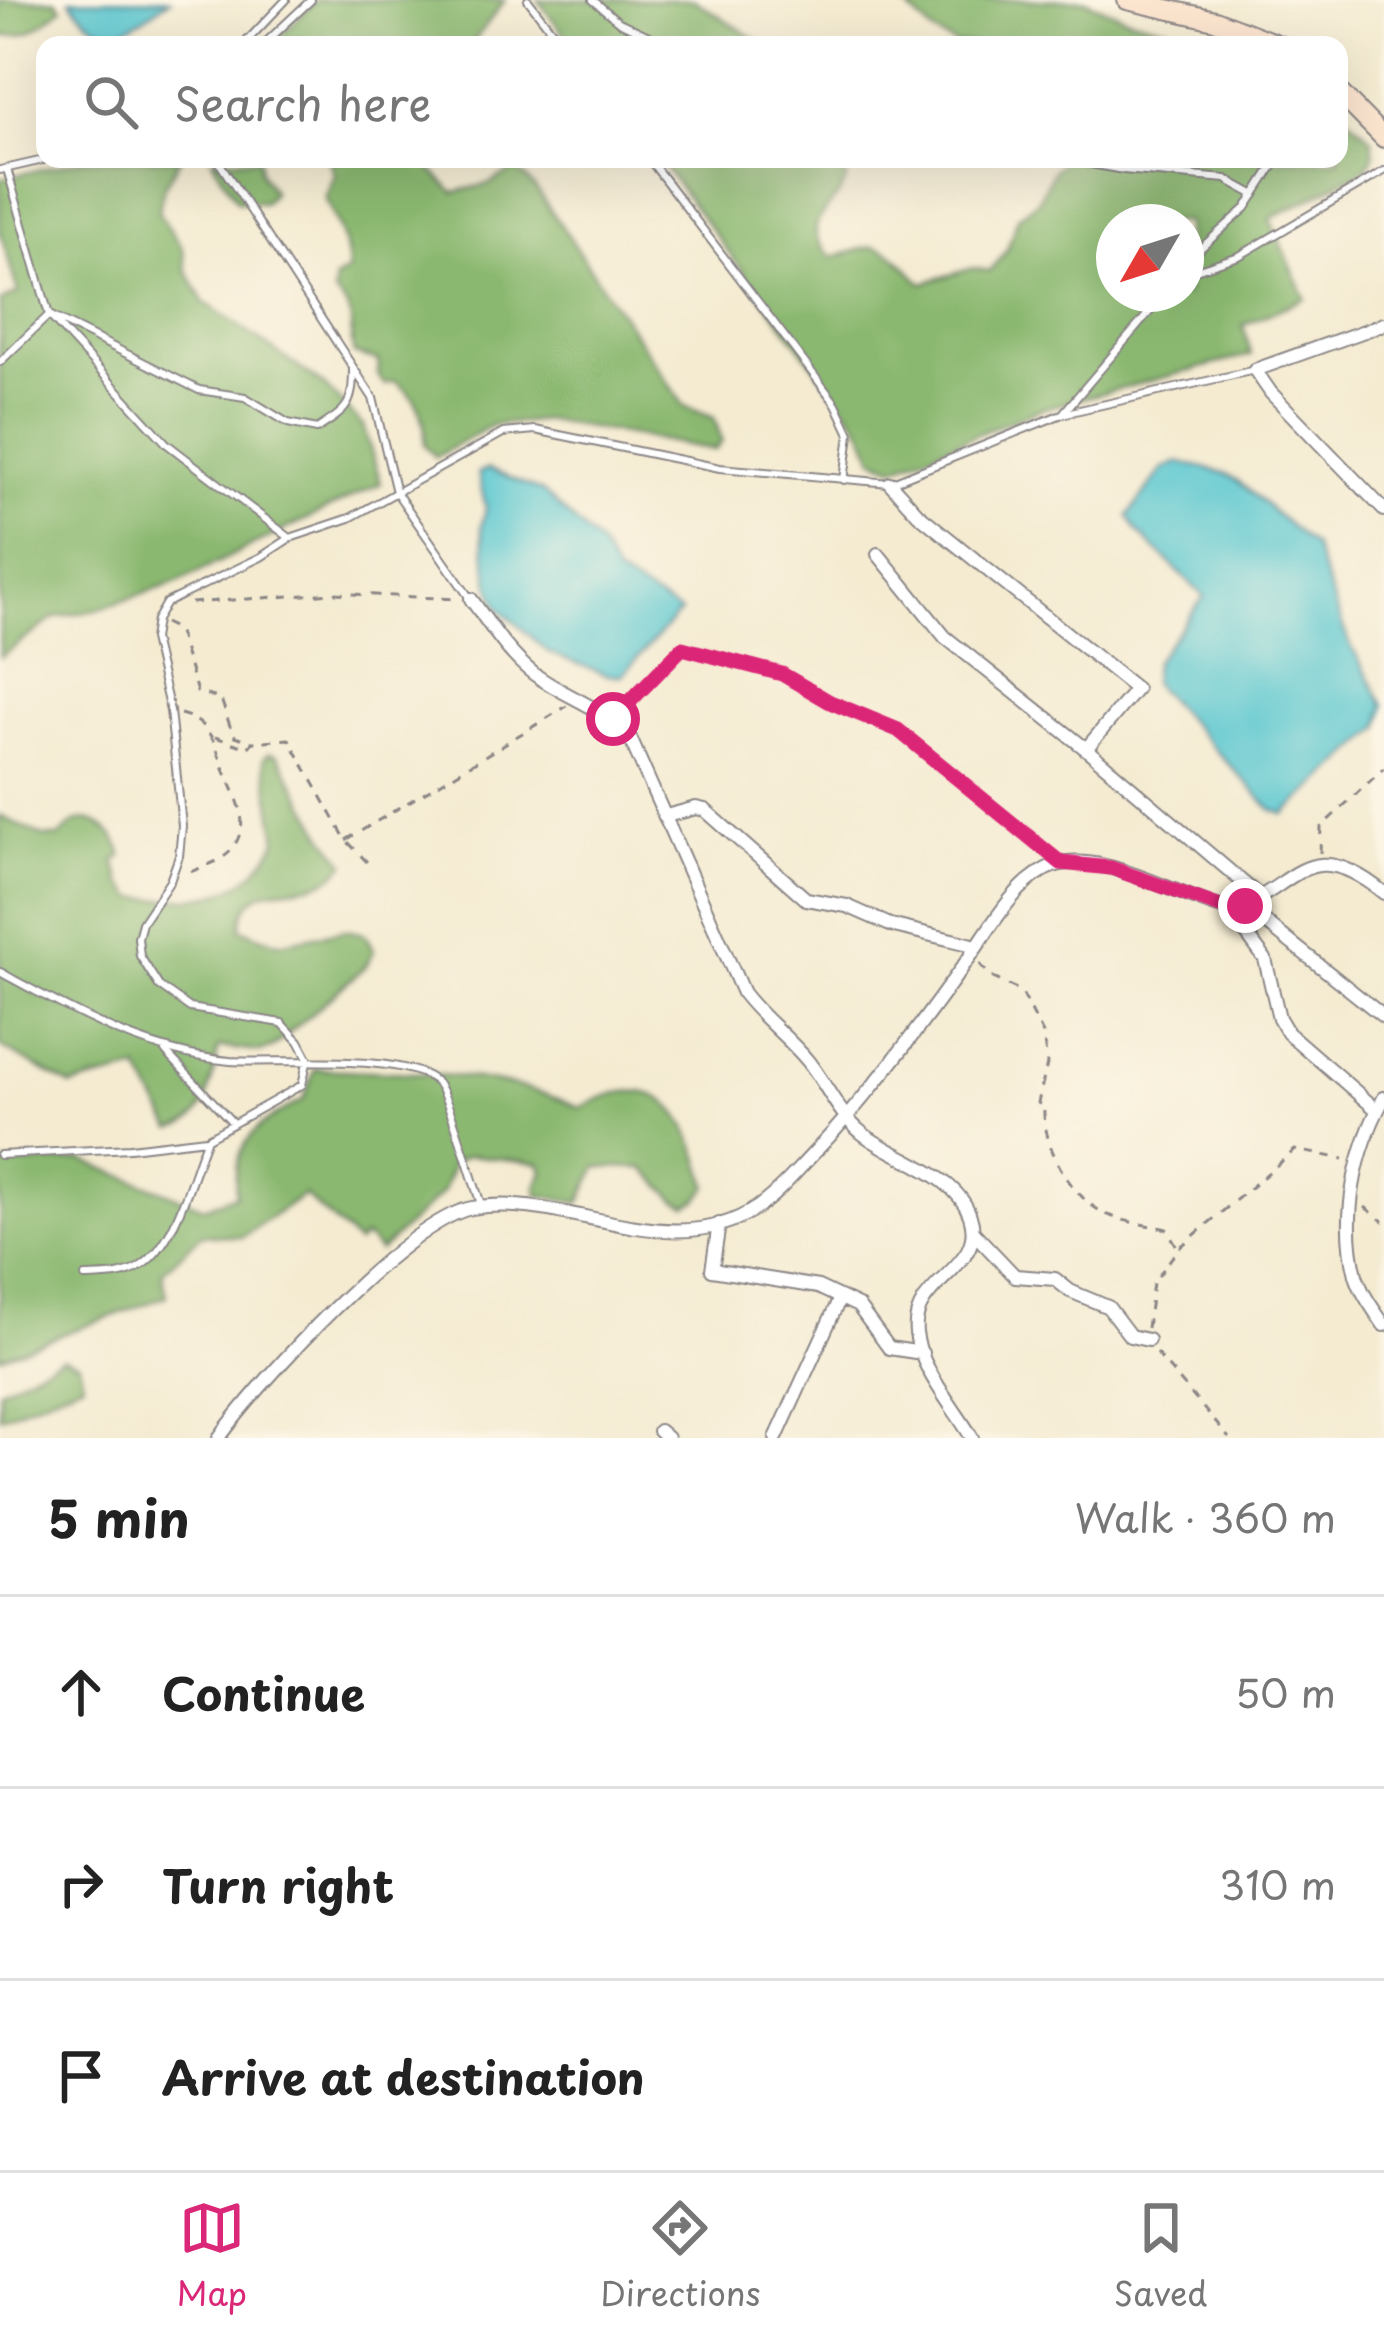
<!DOCTYPE html>
<meta charset="utf-8">
<style>
body{margin:0;font-family:"Playpen Sans",sans-serif;background:#f6f6f6;color:#222}
.compass{position:absolute;left:1096px;top:204px;width:108px;height:108px;border-radius:50%;background:#fff;box-shadow:0 12px 48px #0002;rotate:231deg}
.stop{position:absolute;width:36px;height:36px;margin:-27px;border:9px solid #db2777;border-radius:50%;background:#fff}
.stop.end{background:#db2777;border-color:#fff;box-shadow:0 3px 12px #0008}
.list{margin:0;padding:0;list-style:none}
h2{display:flex;justify-content:space-between;align-items:center;height:156px;margin:0;padding:0 48px;font-size:51px}
h2 small{font-size:39px;font-weight:400;color:#767676}
.list li{display:grid;grid-template-columns:78px 1fr auto;gap:36px;align-items:center;box-sizing:border-box;height:192px;padding:0 48px;border-top:3px solid #e0e0e0}
.list b{display:block;font-size:45px;white-space:nowrap}
.list em{font-size:39px;font-style:normal;color:#767676}
.icon{flex:none;width:66px;height:66px;fill:none;stroke:currentColor;stroke-width:2;stroke-linecap:round;stroke-linejoin:round}
.map{position:relative;flex:none;width:1384px;height:1438px;overflow:hidden}
.search{position:absolute;background:#fff;box-shadow:0 12px 48px #0002;left:36px;right:36px;top:36px;height:132px;display:flex;align-items:center;gap:30px;box-sizing:border-box;padding:0 42px;border-radius:24px;color:#767676;font-size:45px}
.sheet{height:732px;background:#fff}
nav{display:flex;justify-content:space-around;align-items:center;box-sizing:border-box;height:168px;border-top:3px solid #e0e0e0;background:#fff;font-size:33px;color:#767676}
nav a{display:grid;justify-items:center;gap:6px}
nav .on{color:#db2777}
.map>svg:first-child{display:block}
</style>
<div class="map">
<svg width="1384" height="1438" viewBox="0 0 1384 1438">
<rect width="100%" height="100%" fill="#fcf5e5"/>
<filter id="ink" filterUnits="userSpaceOnUse"><feTurbulence type="fractalNoise" baseFrequency=".00833" numOctaves="2"/><feDisplacementMap in="SourceGraphic" scale="24" xChannelSelector="R" yChannelSelector="G"/><feConvolveMatrix kernelMatrix="1 2 1 2 8 2 1 2 1" color-interpolation-filters="sRGB"/></filter>
<filter id="wash" filterUnits="userSpaceOnUse"><feTurbulence type="fractalNoise" baseFrequency=".004" numOctaves="4" result="noise"/><feDisplacementMap in="SourceGraphic" scale="48" xChannelSelector="R" yChannelSelector="G"/><feGaussianBlur stdDeviation="2.7" result="paint"/><feColorMatrix in="noise" values="0 0 0 0 0 0 0 0 0 0 0 0 0 0 0 0 0 1.4 0 .05"/><feComposite in="paint" operator="in"/></filter>
<g filter="url(#wash)">
<rect width="100%" height="100%" fill="#f4ebd1"/>
<path fill="#8ab870" stroke="#566d56" stroke-width="3" fill-rule="evenodd" d="M0,0h56l6,8c-20,16 -35,32 -62,27z
M317,0h188l-34,45h-200z
M538,0h156l71,45h-193z
M900,0h184l44,18 110,27h-282l-23,-13z
M1339,109l33,30 2,17 -7,12 -97,51 35,79 -62,27 8,30 -214,55 -141,57 -22,-9 -11,-28 -205,-271h187c15,47 -61,55 -13,98 14,-2 28,-9 41,-10 19,-1 35,25 50,36l50,-15 17,3 17,-21 11,-33 20,-16 15,-30 11,-12h275zM1114,222h72v72h-72z
M84,159h96l-16,28 -6,25 25,37 3,20 18,33 120,83 39,41 18,57 -206,100 -79,27 -40,7 -56,40v-355l18,-9 -18,-62v-52z
M212,159h47l1,13 13,20 -9,11 -27,-2z
M329,159h100l2,11 23,22 35,-8 27,-15 21,21 147,216 30,12 8,23 -7,9 -167,-30 -56,5 -56,32 -12,-13c4,-25 -8,-50 -29,-63l-11,3 -6,-9 1,-14 -25,-7c-8,-30 7,-36 -20,-61l1,-14 13,-8c0,-28 -12,-48 -23,-73l10,-23z
M269,753l9,2 47,82 21,26c-7,6 -14,15 -22,18 -32,14 -80,-4 -83,48l38,14 67,-13 19,4 9,17 -9,16 -92,80 -13,5 -41,-5c-9,33 -9,76 -47,82l-33,-59 -68,16 -71,-40v-230l44,21h14c6,-3 10,-10 16,-14 21,-11 47,15 48,33l-7,6 7,21 13,15c64,1 107,6 142,-57l-13,-83z
M315,1069c89,4 183,1 265,39 81,-44 108,5 128,78l-10,14 -11,5 -11,-5 -32,-32 -47,-1 -17,36 -42,-8 -1,-8 6,-16 -3,-8 -71,-8 -16,7 -10,30 -63,59 -15,-14 -8,6 -53,-48 -62,42 -40,-3 -40,38 5,24 -167,61v-192l82,-5 122,47 32,-12c-5,-54 22,-71 67,-95z
M62,1357l17,6 4,19 -83,35v-28z"/>
<path fill="#5ac7d0" stroke="#3e7486" stroke-width="3" d="M70,0h100c-45,30 -61,52 -100,0z
M1179,462l45,11 14,8 75,65 35,94 36,65 -4,23 -95,86 -13,-4 -120,-127 2,-21 50,-65 -67,-66 -9,-15 34,-46z
M488,469l55,23 57,54 16,28 64,38 -58,63h-15l-58,-22 -50,-45 -9,-23 -9,-59 5,-17 -8,-36z"/>
</g>
<g filter="url(#ink)">
<g fill="none" stroke-linecap="round" stroke-linejoin="round">
<defs>
<path id="lane" d="M528,0l35,45
M593,0l26,22 49,23
M243,45l43,-45
M263,45l48,-45
M217,159l156,239 23,94 73,105
M649,159l187,245 14,30 -6,46
M1064,159l59,11 103,9 29,16
M7,169l42,146 118,129 123,94
M0,170l48,-11
M1186,270l15,-22 45,-40 32,-49
M1186,273l53,-17 145,-85
M0,362l49,-47 150,75 46,7 43,26 29,6c31,-20 36,-23 36,-61
M1064,412l101,-118
M0,972c74,40 145,81 230,89 44,3 178,-9 207,22 11,11 36,100 44,121
M166,1052l67,71
M0,1155l130,-7 76,-9 96,-54 6,-27 -9,-17 -17,-18 -92,-15 -31,-22 -19,-30 -2,-18 4,-15 28,-42 9,-25 3,-30 -12,-115 -17,-72 3,-19 10,-17 95,-46 29,-19 60,-20 153,-85 32,-3 185,38 170,15 172,-69 193,-44
M85,1277c19,-1 40,0 56,-11 36,-24 49,-87 65,-125"/>
<path id="street" d="M1384,324l-129,46 16,23 113,117
M890,483l28,31 218,175 -50,60
M878,554l67,83 141,112 173,147
M471,599c19,26 37,55 63,75 34,25 67,31 96,64l113,255c19,25 44,43 64,67 19,23 31,54 55,73 32,26 94,40 108,83 18,53 -60,64 -54,117 4,36 38,74 56,105
M666,816l30,-8 9,2 101,89 41,7 43,19 87,21
M1245,906l139,111
M1229,910l36,49 14,59 9,15 89,77
M1384,1098c-29,53 -43,118 -28,177 5,18 18,35 28,50
M719,1224l-7,46 106,17 40,19 31,42 33,5
M973,1232l42,44 40,3 15,12 38,16 22,29 18,4
M659,1431l8,7
M219,1438c40,-56 188,-218 253,-230 93,-17 198,59 286,-1 20,-14 36,-33 52,-50 58,-60 106,-125 154,-192 24,-32 46,-77 82,-96 49,-25 133,29 183,41 66,-17 75,-82 155,-17
M776,1438l64,-140"/>
<path id="secondary" d="M1127,0l88,20 64,25
M1339,92l45,46"/>
</defs>
<use href="#lane" stroke="#8b8686" stroke-width="10"/>
<use href="#street" stroke="#8b8686" stroke-width="16"/>
<use href="#secondary" stroke="#8b8686" stroke-width="22"/>
<path stroke="#8b8686" stroke-width="3" stroke-dasharray="9 9" stroke-linecap="butt" d="M191,603l142,-10 124,6
M164,623l13,6 20,63 24,7 12,36 19,7
M619,713l63,-65 100,25 48,29 68,28 150,123
M180,714c30,7 35,30 44,55 11,27 29,51 8,80 -9,13 -34,19 -49,26
M215,737l33,11 5,-6 36,-3 57,101 22,23
M346,840l221,-134
M1320,853l1,-26 63,-59
M980,964l11,13 30,14 22,43 4,30 -9,39 6,4c-2,39 28,95 67,109 17,7 38,9 56,13l11,19
M1365,1207l19,15
M1147,1328l6,-45 25,-34 117,-99 49,9
M1156,1353l73,85"/>
<use href="#lane" stroke="#fff" stroke-width="6"/>
<use href="#street" stroke="#fff" stroke-width="12"/>
<use href="#secondary" stroke="#fce5cf" stroke-width="18"/>
</g>
</g>
<g fill="none" stroke-linecap="round" stroke-linejoin="round" filter="url(#ink)">
<path stroke="#db2777" stroke-width="15" d="M613,719l69,-71 100,26 48,28 68,28 163,133 50,5 118,42 16,-4"/>
</g>
</svg>
<svg class="compass" viewBox="-18 -18 36 36"><path d="M0-13l5 13h-10z" fill="#e53935"/><path d="M0 13l5-13h-10z" fill="#767676"/></svg>
<div class="stop" style="left:613px;top:719px"></div>
<div class="stop end" style="left:1245px;top:906px"></div>
<div class="search"><svg class="icon" aria-label="search" viewBox="0 0 24 24"><circle cx="10" cy="10" r="6"/><path d="M15 15l6 6"/></svg>Search here</div>
</div>
<section class="sheet">
<h2>5 min<small>Walk · 360 m</small></h2>
<ul class="list">
<li><svg class="icon" aria-label="ahead" viewBox="0 0 24 24"><path d="M12 20V5M6 11l6-6 6 6"/></svg><div><b>Continue</b></div><em>50 m</em></li>
<li><svg class="icon" aria-label="right" viewBox="0 0 24 24"><path d="M7 20v-9h11M14 6l5 5-5 5"/></svg><div><b>Turn right</b></div><em>310 m</em></li>
<li><svg class="icon" aria-label="arrive" viewBox="0 0 24 24"><path d="M6 21V4h12l-3 4 3 4H6"/></svg><div><b>Arrive at destination</b></div></li>
</ul>
</section>
<nav>
<a class="on"><svg class="icon" aria-label="map" viewBox="0 0 24 24"><path d="M3 6l6-2 6 2 6-2v14l-6 2-6-2-6 2zM9 4v14M15 6v14"/></svg>Map</a>
<a><svg class="icon" aria-label="directions" viewBox="0 0 24 24"><path d="M12 3l9 9-9 9-9-9zM9 14v-3h6M13 9l2 2-2 2"/></svg>Directions</a>
<a><svg class="icon" aria-label="saved" viewBox="0 0 24 24"><path d="M7 4h10v16l-5-4-5 4z"/></svg>Saved</a>
</nav>
